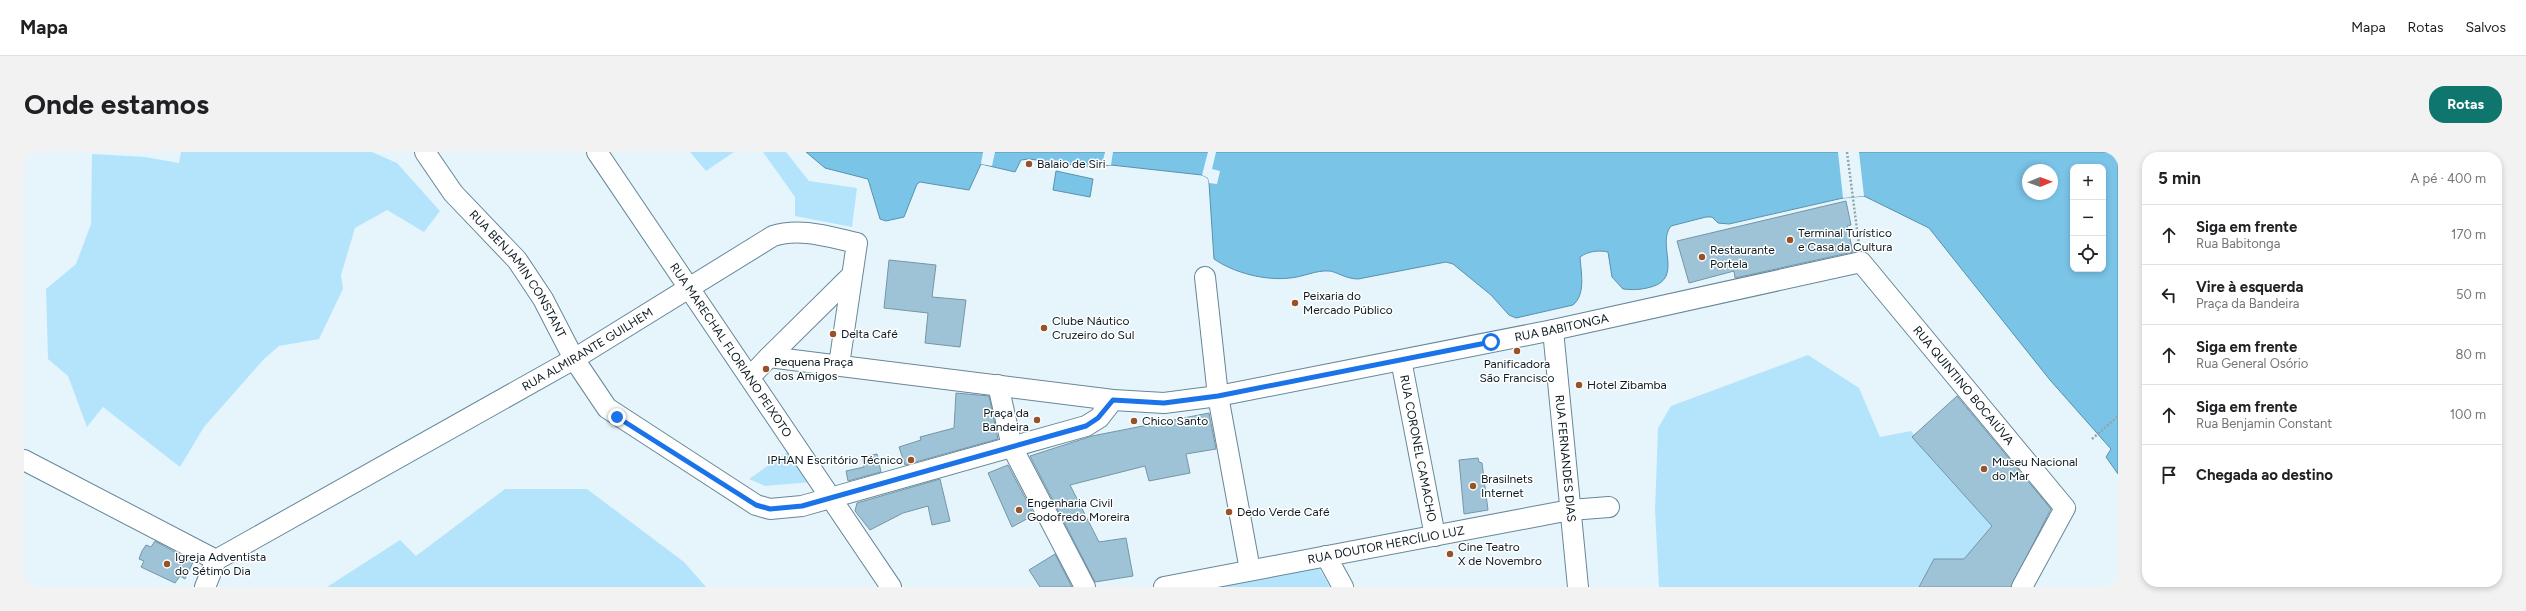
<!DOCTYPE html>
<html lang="pt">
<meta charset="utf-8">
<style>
body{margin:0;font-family:Figtree,sans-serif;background:#f2f2f2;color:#202124}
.controls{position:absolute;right:12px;top:12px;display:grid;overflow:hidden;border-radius:8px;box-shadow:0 2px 6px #0003}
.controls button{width:36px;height:36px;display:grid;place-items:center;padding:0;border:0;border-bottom:1px solid #e0e0e0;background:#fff;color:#202124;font:20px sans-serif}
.compass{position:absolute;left:1998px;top:12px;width:36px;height:36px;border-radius:50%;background:#fff;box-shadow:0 2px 6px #0003;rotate:89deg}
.stop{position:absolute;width:12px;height:12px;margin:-9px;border:3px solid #1a73e8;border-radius:50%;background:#fff}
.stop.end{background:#1a73e8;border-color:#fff;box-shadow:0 1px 4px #0008}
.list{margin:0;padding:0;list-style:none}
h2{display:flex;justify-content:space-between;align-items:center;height:52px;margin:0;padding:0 16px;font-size:17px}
h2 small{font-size:13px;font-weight:400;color:#757577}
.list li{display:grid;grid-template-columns:26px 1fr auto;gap:12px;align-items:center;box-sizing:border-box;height:60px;padding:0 16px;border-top:1px solid #e0e0e0}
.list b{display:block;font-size:15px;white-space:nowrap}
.list p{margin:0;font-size:13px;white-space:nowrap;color:#757577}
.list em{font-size:13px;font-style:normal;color:#757577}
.icon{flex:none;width:22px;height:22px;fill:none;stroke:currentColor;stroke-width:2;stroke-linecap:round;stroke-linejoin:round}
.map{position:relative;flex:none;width:2094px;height:435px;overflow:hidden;border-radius:16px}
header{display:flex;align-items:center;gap:24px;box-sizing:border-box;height:56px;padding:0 20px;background:#fff;border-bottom:1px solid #e0e0e0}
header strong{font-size:19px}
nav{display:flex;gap:22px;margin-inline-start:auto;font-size:14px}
.intro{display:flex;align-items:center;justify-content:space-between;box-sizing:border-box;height:96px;padding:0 24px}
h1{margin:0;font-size:28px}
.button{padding:10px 18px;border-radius:16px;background:#0f766e;color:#fff;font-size:14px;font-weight:700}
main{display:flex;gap:24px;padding:0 24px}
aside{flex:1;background:#fff;border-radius:16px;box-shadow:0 2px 6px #0003}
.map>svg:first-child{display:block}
</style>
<header>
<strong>Mapa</strong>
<nav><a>Mapa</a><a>Rotas</a><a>Salvos</a></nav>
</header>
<div class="intro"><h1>Onde estamos</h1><a class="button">Rotas</a></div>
<main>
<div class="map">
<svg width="2094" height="435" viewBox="0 0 2094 435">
<rect width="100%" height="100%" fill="#e6f5fc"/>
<path fill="#b4e4fc" d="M157,0h191l25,11 43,48 -16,21 -37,-22 -32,18 -14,47 2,14 -24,50 -40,7 -15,13 -60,68 -24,40 -77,-60 -16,20 -19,-51 -20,-17 -2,-70 30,-25 15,-40 1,-70 53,3 34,6z
M666,0h44l-28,19z
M739,0h23l23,29 48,7 -5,39 -57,-11v-19z
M1784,203l51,33 21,49 31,-6 81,95 -28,33h-30l-15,28h-260l-4,-77 3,-82 13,-22z
M766,298l22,32 -47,4 -16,-7z
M481,337h82l97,73 22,25h-379l73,-47 16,16z
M1295,416l11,19h-111z"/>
<path fill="#7ac4e8" stroke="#5991ac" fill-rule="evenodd" d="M782,0h1312v322l-12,-17 5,-8 -61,-69 -121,-152 -65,-32 -21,2 -114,26 -11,-1 -6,-6h-6l-35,9c-15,18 13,52 -20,61 -11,3 -18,3 -28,2l-11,-12 -4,-25c-9,-2 -20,-1 -28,5 1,16 6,37 -7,48l-57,13 -7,-3 -18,-20 -38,-31 -7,-2 -88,17c-12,0 -23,-8 -29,-8 -13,-1 -26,6 -39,7 -24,3 -56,-5 -76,-19l-5,-76 -1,-5 -6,-3 -91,-10 -21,2 -61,-8 -8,1 -6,12 -34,-8 -12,26 -49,-8 -3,2 -13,33 -18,4 -6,-2 -12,-40 -43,-11zM2049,15h30v102h-30zM2004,18h24v24h-24z
M1032,19l37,8 -3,18 -37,-7z"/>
<path fill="#e6f5fc" d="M959,0h12l-3,14 -11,-2z
M1081,0h8l-2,13h-9z
M1184,0h8l-4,17 8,2 -3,13 -8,-1 -1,-5 -6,-3z
M1814,0h21l5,44 -21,2z"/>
<path fill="#9fc3d6" stroke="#7396a7" d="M1822,49l5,24 -4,1 6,26 -118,26 -1,-7 -45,12 -12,-42z
M865,108l47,5 -4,32 34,3 -6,47 -35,-4 3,-30 -44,-5z
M932,241l33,3 9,43 -93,26 -6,-18 22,-7 -1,-3 34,-9z
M1933,244l94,113 -40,78h-92l15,-28h30l28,-33 -80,-89z
M1185,261l7,36 -30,5 4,19 -41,8 -4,-15 -75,19 29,57 27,-4 7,38 -38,6 -65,-126 62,-20z
M853,302l4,18 -33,9 -2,-10 18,-4 -2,-10z
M1454,306l1,4 3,1 6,47 -24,4 -5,-54z
M984,313l26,50 -22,12 -24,-54z
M916,327l10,42 -18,4 -4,-19 -25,7 -33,17 -15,-19 2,-8z
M131,389l38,21 -8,17 -5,-3 -5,7 -34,-16 3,-6 -5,-2 3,-8 4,-6 5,2z
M1031,402l17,33h-32l-11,-17z"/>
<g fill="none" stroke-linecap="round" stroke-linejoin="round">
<defs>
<g id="minor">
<path id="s1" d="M401,0l28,41 64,67 26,39 31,60 33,49 149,97 14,4 32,-3 284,-80 13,-8 14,-18"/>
<path id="s2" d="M573,0l294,435"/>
<path d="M1181,125l13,119 32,174"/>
<path id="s3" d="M1529,178l25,257"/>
<path d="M745,205l83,-82"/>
<path id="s4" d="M1377,208l34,176"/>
<path id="s5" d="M726,225l19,-20 344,43 51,3 54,-7 335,-66 308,-68 204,246 -43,79"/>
<path d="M974,233l14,62 73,140"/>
<path d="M0,308l192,100"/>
<path d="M1302,404l17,31"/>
<path id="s6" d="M192,408l358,-201 199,-123c27,-9 56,1 84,7l-18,122"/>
<path d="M181,435l11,-27"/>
<path id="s7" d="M1140,435l406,-77 39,-3"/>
</g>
</defs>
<use href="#minor" stroke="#658799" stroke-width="22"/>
<path stroke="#94a3aa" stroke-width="2.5" stroke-dasharray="2 2" stroke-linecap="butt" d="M1823,0l12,93
M2068,287l26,-23"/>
<use href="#minor" stroke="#fff" stroke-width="20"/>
</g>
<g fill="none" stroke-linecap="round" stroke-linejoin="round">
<path stroke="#1a73e8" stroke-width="5" d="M593,265l139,88 14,4 32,-3 284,-80 12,-8 15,-18 51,3 54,-7 273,-54"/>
</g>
<g fill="#975227" stroke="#fff" stroke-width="1.5">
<circle cx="1005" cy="12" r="4"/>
<circle cx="1766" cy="88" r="4"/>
<circle cx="1678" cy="105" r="4"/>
<circle cx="1271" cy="151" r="4"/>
<circle cx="1020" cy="176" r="4"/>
<circle cx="809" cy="182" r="4"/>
<circle cx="1493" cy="199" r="4"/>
<circle cx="742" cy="217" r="4"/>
<circle cx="1555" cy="233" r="4"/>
<circle cx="1013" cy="268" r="4"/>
<circle cx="1110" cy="269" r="4"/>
<circle cx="887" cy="308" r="4"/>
<circle cx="1960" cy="317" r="4"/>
<circle cx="1449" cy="334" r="4"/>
<circle cx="995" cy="358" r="4"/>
<circle cx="1205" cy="360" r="4"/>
<circle cx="1426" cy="402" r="4"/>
<circle cx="143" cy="412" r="4"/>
</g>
<g text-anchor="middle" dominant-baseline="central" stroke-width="3" stroke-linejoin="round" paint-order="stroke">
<g font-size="12" fill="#0c1a20" stroke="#fff" text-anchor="start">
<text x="1013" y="12">Balaio de Siri</text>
<text x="1774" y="81">Terminal Turístico<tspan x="1774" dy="14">e Casa da Cultura</tspan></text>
<text x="1686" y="98">Restaurante<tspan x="1686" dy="14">Portela</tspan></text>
<text x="1279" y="144">Peixaria do<tspan x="1279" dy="14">Mercado Público</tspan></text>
<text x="1028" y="169">Clube Náutico<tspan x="1028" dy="14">Cruzeiro do Sul</tspan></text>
<text x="817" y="182">Delta Café</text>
<text x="750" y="210">Pequena Praça<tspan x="750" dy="14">dos Amigos</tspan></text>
<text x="1493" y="212" text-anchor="middle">Panificadora<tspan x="1493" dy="14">São Francisco</tspan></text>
<text x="1563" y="233">Hotel Zibamba</text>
<text x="1005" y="261" text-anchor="end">Praça da<tspan x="1005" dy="14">Bandeira</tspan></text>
<text x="1118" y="269">Chico Santo</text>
<text x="879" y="308" text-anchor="end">IPHAN Escritório Técnico</text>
<text x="1968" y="310">Museu Nacional<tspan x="1968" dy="14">do Mar</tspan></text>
<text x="1457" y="327">Brasilnets<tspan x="1457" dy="14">Internet</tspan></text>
<text x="1003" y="351">Engenharia Civil<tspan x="1003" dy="14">Godofredo Moreira</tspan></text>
<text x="1213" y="360">Dedo Verde Café</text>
<text x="1434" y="395">Cine Teatro<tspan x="1434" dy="14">X de Novembro</tspan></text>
<text x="151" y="405">Igreja Adventista<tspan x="151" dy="14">do Sétimo Dia</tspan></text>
</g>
<g font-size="12" fill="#0c1a20" stroke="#fff">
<text stroke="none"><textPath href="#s1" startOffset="154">RUA BENJAMIN CONSTANT</textPath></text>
<text stroke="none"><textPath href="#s5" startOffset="830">RUA BABITONGA</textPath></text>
<text stroke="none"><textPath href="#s6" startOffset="427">RUA ALMIRANTE GUILHEM</textPath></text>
<text stroke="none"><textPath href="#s2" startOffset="239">RUA MARECHAL FLORIANO PEIXOTO</textPath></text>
<text stroke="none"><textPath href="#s5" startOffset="1297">RUA QUINTINO BOCAIÚVA</textPath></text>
<text stroke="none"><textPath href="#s4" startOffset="90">RUA CORONEL CAMACHO</textPath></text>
<text stroke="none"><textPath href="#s3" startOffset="129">RUA FERNANDES DIAS</textPath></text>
<text stroke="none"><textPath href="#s7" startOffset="226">RUA DOUTOR HERCÍLIO LUZ</textPath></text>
</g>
</g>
</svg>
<div class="controls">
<button>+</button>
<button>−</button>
<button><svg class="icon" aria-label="locate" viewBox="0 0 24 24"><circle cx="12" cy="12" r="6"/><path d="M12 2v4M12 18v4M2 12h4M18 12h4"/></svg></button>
</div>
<svg class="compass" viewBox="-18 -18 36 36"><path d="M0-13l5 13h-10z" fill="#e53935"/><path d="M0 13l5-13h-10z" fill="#757577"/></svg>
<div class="stop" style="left:1467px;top:190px"></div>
<div class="stop end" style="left:593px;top:265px"></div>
</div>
<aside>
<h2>5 min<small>A pé · 400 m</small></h2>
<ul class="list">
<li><svg class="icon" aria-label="ahead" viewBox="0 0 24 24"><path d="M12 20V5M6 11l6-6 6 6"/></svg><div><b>Siga em frente</b><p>Rua Babitonga</p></div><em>170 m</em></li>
<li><svg class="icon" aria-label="left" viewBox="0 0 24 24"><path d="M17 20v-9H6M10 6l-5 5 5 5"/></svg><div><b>Vire à esquerda</b><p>Praça da Bandeira</p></div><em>50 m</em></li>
<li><svg class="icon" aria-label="ahead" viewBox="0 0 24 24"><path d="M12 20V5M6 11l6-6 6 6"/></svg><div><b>Siga em frente</b><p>Rua General Osório</p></div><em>80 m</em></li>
<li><svg class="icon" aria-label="ahead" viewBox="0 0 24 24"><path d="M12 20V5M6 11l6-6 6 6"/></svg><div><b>Siga em frente</b><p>Rua Benjamin Constant</p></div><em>100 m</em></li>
<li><svg class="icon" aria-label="arrive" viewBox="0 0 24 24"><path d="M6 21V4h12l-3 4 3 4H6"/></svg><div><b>Chegada ao destino</b></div></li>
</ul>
</aside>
</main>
